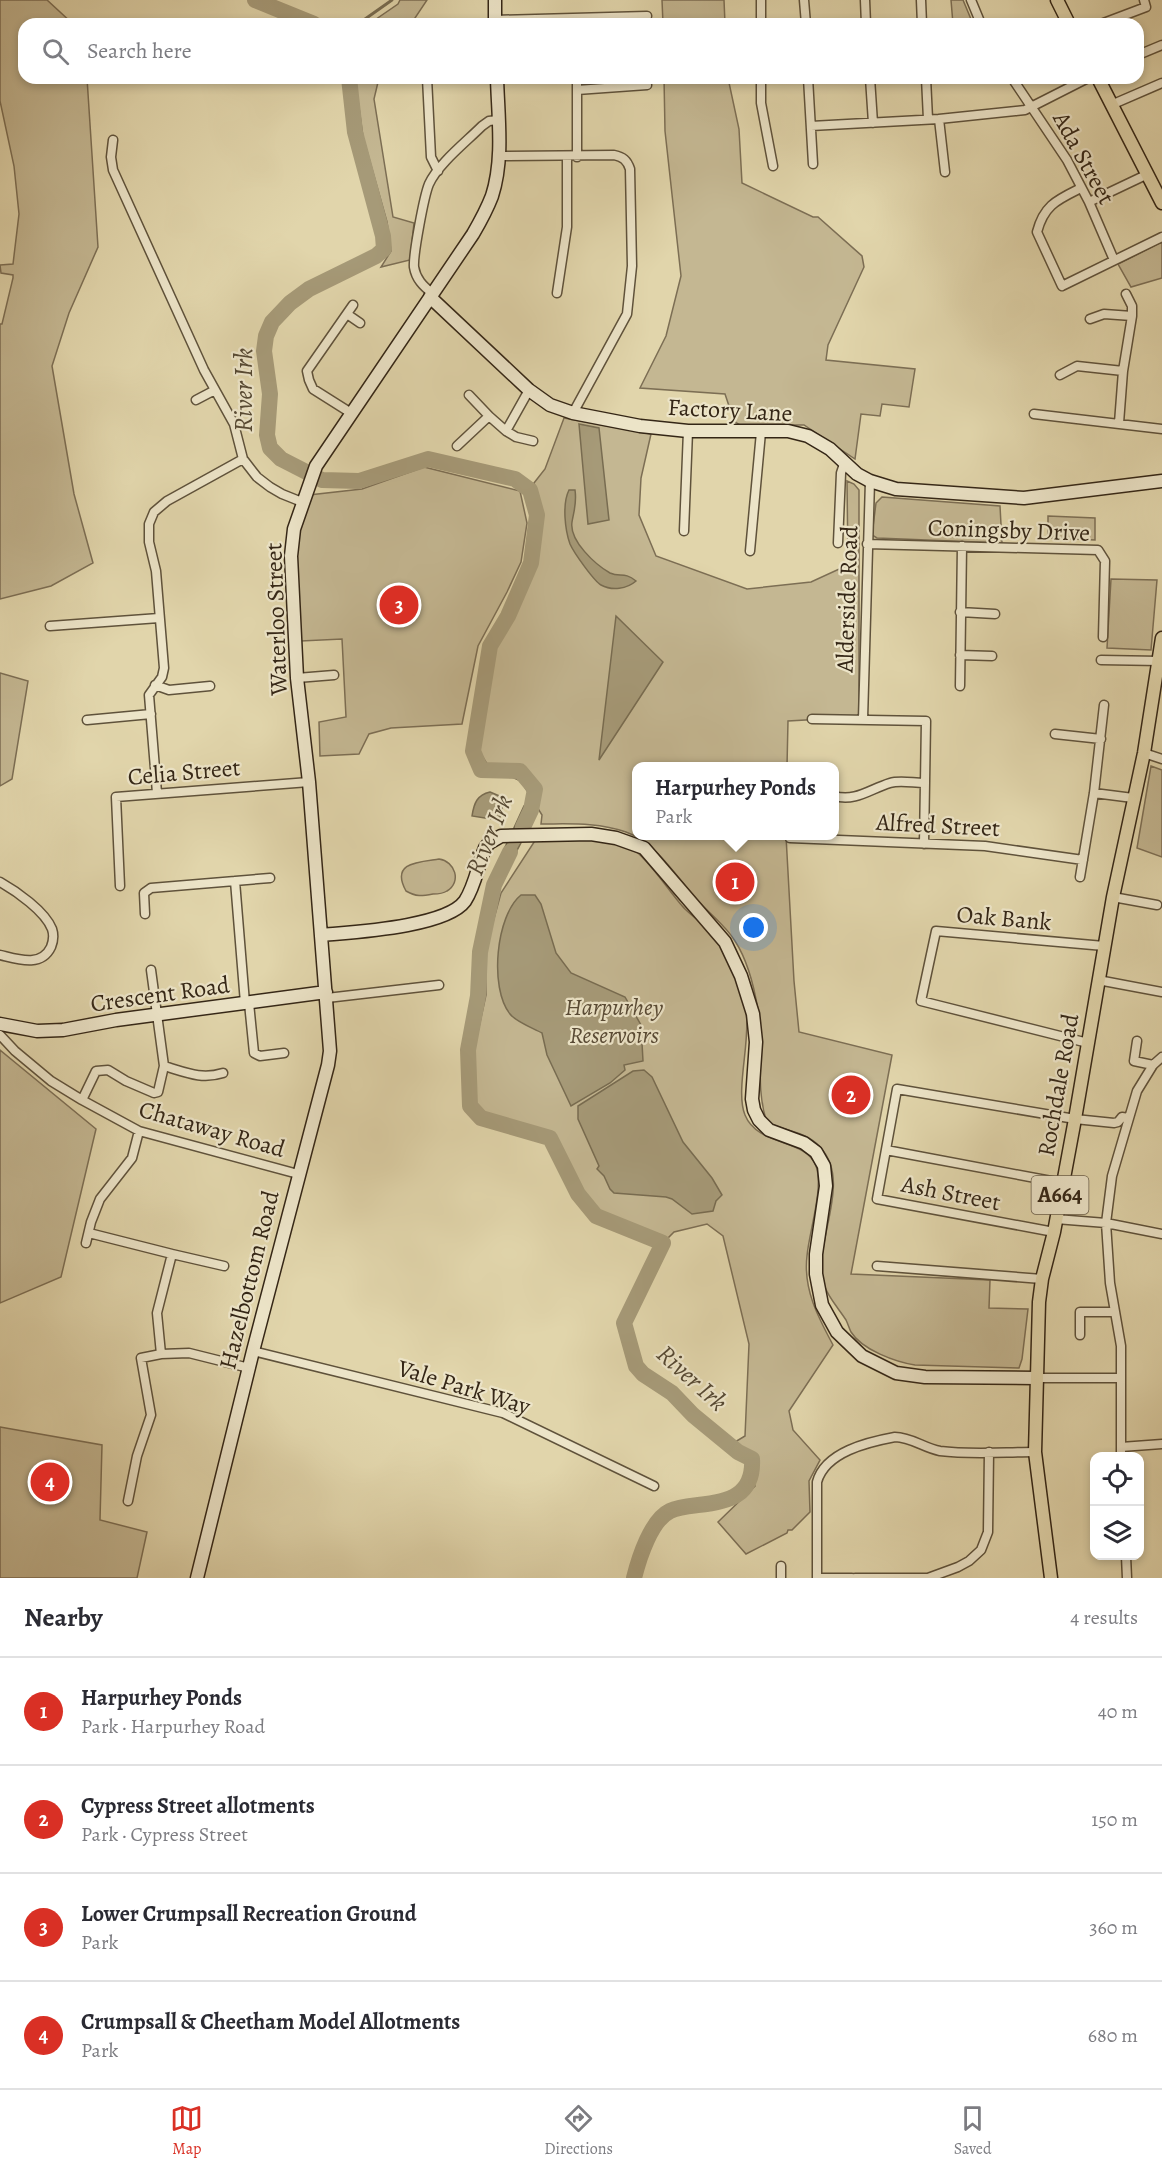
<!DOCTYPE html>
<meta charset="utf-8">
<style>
body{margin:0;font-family:Alegreya,serif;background:#f7f7f7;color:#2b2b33}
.controls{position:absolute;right:18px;bottom:18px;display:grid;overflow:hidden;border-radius:12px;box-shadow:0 3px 9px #0003}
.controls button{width:54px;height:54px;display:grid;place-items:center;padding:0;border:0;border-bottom:2px solid #e1e1e2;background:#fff;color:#2b2b33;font:30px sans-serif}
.you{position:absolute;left:754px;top:928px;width:21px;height:21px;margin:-15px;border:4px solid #fff;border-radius:50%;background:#1a73e8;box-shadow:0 0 0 9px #1a73e833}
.badge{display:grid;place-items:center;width:39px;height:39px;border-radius:50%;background:#d93025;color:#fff;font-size:20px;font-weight:700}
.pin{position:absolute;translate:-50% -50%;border:3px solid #fff;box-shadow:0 2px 6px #0006}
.popup{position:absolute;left:632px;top:762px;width:207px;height:78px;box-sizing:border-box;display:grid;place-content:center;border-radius:12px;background:#fff;filter:drop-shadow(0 2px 4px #0005);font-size:20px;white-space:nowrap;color:#7c7c81}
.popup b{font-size:22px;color:#2b2b33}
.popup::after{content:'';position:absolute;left:50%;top:100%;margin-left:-12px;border:12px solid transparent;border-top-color:#fff}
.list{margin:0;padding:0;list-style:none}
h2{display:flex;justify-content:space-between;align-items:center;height:78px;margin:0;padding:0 24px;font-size:26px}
h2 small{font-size:20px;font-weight:400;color:#7c7c81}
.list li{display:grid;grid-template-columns:39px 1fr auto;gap:18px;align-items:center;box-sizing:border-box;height:108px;padding:0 24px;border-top:2px solid #e1e1e2}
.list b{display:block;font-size:22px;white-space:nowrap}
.list p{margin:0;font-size:20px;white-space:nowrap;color:#7c7c81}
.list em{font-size:20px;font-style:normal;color:#7c7c81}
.icon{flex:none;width:33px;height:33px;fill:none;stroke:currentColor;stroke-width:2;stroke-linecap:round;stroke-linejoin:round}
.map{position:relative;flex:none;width:1162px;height:1578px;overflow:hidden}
.search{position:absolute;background:#fff;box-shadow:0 3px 9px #0003;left:18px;right:18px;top:18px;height:66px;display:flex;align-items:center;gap:15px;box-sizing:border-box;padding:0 21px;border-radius:18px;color:#7c7c81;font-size:22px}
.sheet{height:510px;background:#fff}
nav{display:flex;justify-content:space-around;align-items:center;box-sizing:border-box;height:84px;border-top:2px solid #e1e1e2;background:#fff;font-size:16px;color:#7c7c81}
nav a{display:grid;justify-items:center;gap:3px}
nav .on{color:#d93025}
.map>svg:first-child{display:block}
</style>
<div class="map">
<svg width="1162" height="1578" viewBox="0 0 1162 1578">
<rect width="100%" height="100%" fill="#e1d5ab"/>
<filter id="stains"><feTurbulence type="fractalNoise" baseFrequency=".00333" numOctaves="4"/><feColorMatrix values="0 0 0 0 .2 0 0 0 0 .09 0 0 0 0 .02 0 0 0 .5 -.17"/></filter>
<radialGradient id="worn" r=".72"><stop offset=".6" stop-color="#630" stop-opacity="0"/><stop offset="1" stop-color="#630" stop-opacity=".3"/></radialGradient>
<path fill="#c4b792" stroke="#7c6e54" stroke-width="1.5" d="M0,0h47l26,24h-49v54h63l11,169 -29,66 -17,53 22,128 19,69 -42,23 -51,13v-275h2l11,-46v-3l-12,-2 -1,-8 13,-1 6,-50 -5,-48 -14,-65z
M400,0h27l-16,24h-42l29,-20z
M662,0h62l1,24h-62z
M951,0h12l10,24h-20z
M355,78h24l-5,21 19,118 21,6 -4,37 -29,7 10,-16 -4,-29 -24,-85z
M664,78h64l11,51 3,54 71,34h5l44,39 2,11 -36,78 -2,15 89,9 -6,38 -27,-3 -2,12 -19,-2 -6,45 -51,-34h-64l-6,-4 -9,-27 -85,-6 26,-52 15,-60 -16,-145z
M1162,242v36l-31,9 -13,-23z
M564,418l87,16 -10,44 -2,37 17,41 91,33 64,-7 37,-17 -1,-84 7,3 5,6v227l-71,4 -1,45h-151v70h150l8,145 5,51 93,23 -41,219 139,6 -1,28 39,1 -6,50 -3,9 -104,-3c-19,-3 -53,-15 -64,-33 -2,-4 -3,-8 -5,-12 -7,-11 -18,-23 -22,-35 -13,-41 30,-102 -4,-138 -13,-15 -36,-17 -53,-24 -13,-39 -2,-75 -9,-113 -4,-24 -10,-49 -23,-69 -9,-15 -25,-27 -37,-40 -21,-23 -41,-58 -72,-69 -28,-10 -56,-8 -85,-8l1,-9 -21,-34 -32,-14 -10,-16 15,-102 18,-33 24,-53 7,-48 -9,-32 11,-14z
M424,467l96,24 7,32 -6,39 -14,30 -29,54 -16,78 -71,4 -22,6 -10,20 -39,2 -1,-34 27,-5 -4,-78 -41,2 -7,-88 15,-58 53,-6z
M882,497l118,9 2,37 -125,-5 -5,-3 4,-32z
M1048,516l47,2v22l-47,-2z
M1111,579l46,1 -6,70 -44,-2z
M0,673l28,8 -16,98 -12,7z
M1151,766l11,4v87l-25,-9z
M538,836c32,2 68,0 97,15 12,6 38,46 50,58 11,11 28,21 36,34 12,20 21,46 25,68 5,29 -11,80 -1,104 13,32 61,23 71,51 8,22 -7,66 -9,90 -4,33 11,61 26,89l-44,66 4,19 27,30 -11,21 1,31 -18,18h-4l-1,3 -41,21 -28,-32 37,-36 -13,-36 -7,-8 10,-6 4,-92 -26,-108 -16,-12 -33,8 -8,8 -68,-27 -16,-19 -30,-58 -66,-21 -11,-12 -1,-53 12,-55 -1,-44 16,-58z
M439,859c16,2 23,23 8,32 -3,2 -9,3 -14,3 -11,2 -17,3 -27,-3 -16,-29 13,-29 33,-32z
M0,1050l96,79 -35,148 -61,26z
M0,1427l102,18 -2,75 47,12 -10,46h-137z"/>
<path fill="#a69a78" stroke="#786c51" stroke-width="1.5" d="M579,424l20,4 10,92 -21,4z
M569,490h6c2,13 -1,20 -3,32 -3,19 24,43 38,51 10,5 14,-2 26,8 -9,8 -24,10 -35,4 -7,-4 -27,-32 -31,-41 -5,-14 -8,-40 -1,-54z
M616,616l47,46 -64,98z
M490,792l12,5 1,7 -3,13 -9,2 -19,-3c2,-13 5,-21 18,-24z
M524,806l12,3 -5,15 -26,49 -11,-2z
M521,895h14l6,9 15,49 15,20 54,24 16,28 2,36 -19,4 1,5 -15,13 -39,23 -24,-51 -5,-22c-9,-5 -26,-11 -32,-19 -21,-26 -14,-99 11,-119z
M644,1070l8,7 31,65 29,36 10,17 -6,6 -3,10 -21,3 -20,-15 -6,-2 -52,-4 -4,-4 -6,-13 -7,-7 2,-3 -21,-47v-13l55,-35z"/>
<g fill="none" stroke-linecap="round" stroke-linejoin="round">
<path stroke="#786c51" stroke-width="3" d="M358,24l34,-24"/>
<path stroke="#a69a78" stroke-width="16" d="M255,0l59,24
M349,78l6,54 28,104 1,13 -8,7 -67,33 -19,14 -18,19 -6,14 -2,15 6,43 -3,41 3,13 11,11 41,21 37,1 69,-22 87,20 15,11 7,25 -6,48 -23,53 -18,30 -17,105 8,19 39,1 15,18 -4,21 -8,17
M510,852l-16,33 -14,67 -2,44 -10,54 2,56 11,12 69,20 28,56 18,22 67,27 -39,80 12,43 7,8 29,19 21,22 45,37 14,7c2,36 -23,43 -54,46 -9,1 -20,2 -28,6 -19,9 -31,47 -36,67"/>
<defs>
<path id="street" d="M804,0l2,24
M865,0l1,24
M921,0l1,24
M971,0l10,24
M495,20l152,-4
M761,24v-24
M1101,24l45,-17 -2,-7
M1138,55l24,-10
M427,78l4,79 7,14
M761,78v25l12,63
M808,78l5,86
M870,78l3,45
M926,78l2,41
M1012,78l55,82 22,42 25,58
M577,90l70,-5
M1111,105l51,-22
M939,119l6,53
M811,126l128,-7 86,-9 63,-32
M113,140l-2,17 2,13 91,200 30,54 9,35 14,18 13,10 12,7 20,8
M498,156l116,-1c9,2 13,5 16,14l2,97 -5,48 -54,99
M577,157v-79
M1081,188c-24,12 -37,17 -44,44l25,54 100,-49
M1089,202l59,-28
M432,293c-9,-7 -16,-14 -18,-26 -1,-12 10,-71 15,-83 9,-20 37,-42 53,-58l7,-5 9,-1
M557,293l10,-66v-70
M1126,294l6,12v10
M347,314l13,9
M1090,319l14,-5 28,2 -9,55 -4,52
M1060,375l17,-9 46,5
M469,395l20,21
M196,400l19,-10
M351,413l-38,-24 -4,-9 -2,-9 46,-66
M1034,414l128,15
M506,431l10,6 17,4
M457,446l32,-30 17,15 23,-41
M684,531l4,-100
M838,543l3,-70 3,-9
M867,544l231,6 7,11 -2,76
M750,551l11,-119
M960,612l35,2
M50,626l109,-8
M960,655l32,1
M1101,660l59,1
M297,678l37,-3
M155,685l14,5 41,-4
M960,686l2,-140
M812,719l114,2 -2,123
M863,719l7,-238
M87,720l64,-6
M1055,734l46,5
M1144,753l18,6
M157,793l-8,-98 13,-18 2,-9 -8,-97 -7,-29v-18l5,-12 13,-11 76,-42
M1094,793l39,5
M834,796c22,6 36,-7 56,-13 10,-3 23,0 34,0
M790,838l195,8 98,14
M1080,877l14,-84 10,-88
M235,881l10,122
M0,882c16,9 45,29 52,47 2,6 1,13 -1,18 -10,21 -34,12 -51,8
M120,886l-4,-89 193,-15
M1113,897l44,8
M145,914l-1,-21 7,-5 119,-10
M1098,980l64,12
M327,998l112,-13
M249,1003l5,50 6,3 24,-3
M0,1035l15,16 36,30 31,19 57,31 159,43
M1137,1041l-3,20 19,4
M1088,1043l-167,-42 15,-70 168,15
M164,1066c21,6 37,14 59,7
M82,1100l14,-29 12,-1 18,11 28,12 4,-1 6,-26 -13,-96
M886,1150l176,33
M1056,1219l50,4 56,11
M1054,1232l-177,-33 20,-110 178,30 39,4 4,-1 4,-5 7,1
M89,1233l83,21 -15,59 4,41 28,-1 60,15
M86,1243l5,-21 9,-23 32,-41 7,-27
M172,1254l52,12
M877,1266l165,13
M1080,1335v-23h34
M253,1351l250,62 151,73
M1036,1378h84
M1121,1447l41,-3
M1121,1456v-110l-11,-63 -4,-60 6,-47 25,-85 16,-26 9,-8
M128,1501l9,-45 14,-41 -10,-57 20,-4
M1126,1556l1,22
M781,1578v-12
M817,1578v-96c8,-30 51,-40 78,-45 16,0 29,11 45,14 31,4 64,1 95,1
M818,1578h34
M855,1578h73l30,-11 11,-6 12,-11 7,-18 1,-80"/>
<path id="secondary" d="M495,24v-24
M430,297l99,93 21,15 23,8 67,13 48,5h100l20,5 22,13 27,25 13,7 26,8 128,9 138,-17
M322,935c32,-3 124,-8 143,-34 10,-15 13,-36 20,-53l4,-5 12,-7 90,-2 25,4 28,10 81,94 16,34 12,38 3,28 -4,57 2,11 5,10 10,10 35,13 12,9 8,14 2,20 -10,68v20l6,31 15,27 25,24 34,17 29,4 111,1
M0,1024l37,7 26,-1 53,-10 210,-28
M197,1578l56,-227 75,-286 2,-14 -21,-269 -12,-104 -6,-122 3,-27 22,-63 157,-232c7,-12 14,-25 19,-38 12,-37 6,-80 5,-118"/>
<path id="primary" d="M1057,0l12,24
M1098,78l64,125
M1051,1578l-16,-126 4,-150 3,-23 12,-47 21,-113 38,-222 31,-144 18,-115"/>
</defs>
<use href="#street" stroke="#5f523b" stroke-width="11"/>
<use href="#secondary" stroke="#342616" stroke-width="15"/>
<use href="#primary" stroke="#342616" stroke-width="15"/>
<use href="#street" stroke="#ece4c8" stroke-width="8"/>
<use href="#secondary" stroke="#ece4c8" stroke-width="12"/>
<use href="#primary" stroke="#e1d5ab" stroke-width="12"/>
</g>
<g text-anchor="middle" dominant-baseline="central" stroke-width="4.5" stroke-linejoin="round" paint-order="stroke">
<rect fill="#ece4c8" stroke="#6b5f4b" stroke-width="1.5" x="1031.5" y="1176" width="57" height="38" rx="4.5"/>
<g font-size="22" font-weight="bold" fill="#342616">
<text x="1060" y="1195">A664</text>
</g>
<g font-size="24" fill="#342616" stroke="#ece4c8">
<text transform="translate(1084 158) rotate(61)">Ada Street</text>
<text transform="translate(730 410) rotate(3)">Factory Lane</text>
<text transform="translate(1009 530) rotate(2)">Coningsby Drive</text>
<text transform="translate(847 599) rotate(-88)">Alderside Road</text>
<text transform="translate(276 619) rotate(-92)">Waterloo Street</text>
<text transform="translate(184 772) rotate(-5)">Celia Street</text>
<text transform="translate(938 825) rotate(3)">Alfred Street</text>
<text transform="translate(1004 918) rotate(5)">Oak Bank</text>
<text transform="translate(160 994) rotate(-8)">Crescent Road</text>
<text transform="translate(1058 1085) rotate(-80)">Rochdale Road</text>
<text transform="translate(212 1129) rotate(16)">Chataway Road</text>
<text transform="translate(951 1193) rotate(11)">Ash Street</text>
<text transform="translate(249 1280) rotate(-76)">Hazelbottom Road</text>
<text transform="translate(464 1387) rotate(17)">Vale Park Way</text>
</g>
<g font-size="24" font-style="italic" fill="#584a35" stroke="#ece4c8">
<text x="614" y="1007">Harpurhey<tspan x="614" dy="28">Reservoirs</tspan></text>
</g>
<g font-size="26" font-style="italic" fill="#564933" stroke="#ece4c8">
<text transform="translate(243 390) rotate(-90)">River Irk</text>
<text transform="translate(489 835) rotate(-68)">River Irk</text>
<text transform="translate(692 1378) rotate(42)">River Irk</text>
</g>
</g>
<rect width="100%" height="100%" filter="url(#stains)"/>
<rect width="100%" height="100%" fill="url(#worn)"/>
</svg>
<div class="controls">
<button><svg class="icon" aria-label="locate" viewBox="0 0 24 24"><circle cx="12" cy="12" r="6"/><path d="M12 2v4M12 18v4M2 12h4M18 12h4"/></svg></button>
<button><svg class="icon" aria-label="layers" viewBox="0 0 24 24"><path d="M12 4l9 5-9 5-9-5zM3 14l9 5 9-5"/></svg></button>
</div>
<div class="you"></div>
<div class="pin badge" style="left:735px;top:882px">1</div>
<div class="popup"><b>Harpurhey Ponds</b>Park</div>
<div class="pin badge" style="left:851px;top:1095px">2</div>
<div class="pin badge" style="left:399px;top:605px">3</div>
<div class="pin badge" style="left:50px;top:1482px">4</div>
<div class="search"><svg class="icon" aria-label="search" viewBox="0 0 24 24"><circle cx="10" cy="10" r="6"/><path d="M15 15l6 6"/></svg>Search here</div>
</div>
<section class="sheet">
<h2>Nearby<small>4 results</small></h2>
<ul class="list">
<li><span class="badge">1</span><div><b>Harpurhey Ponds</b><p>Park · Harpurhey Road</p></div><em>40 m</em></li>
<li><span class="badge">2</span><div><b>Cypress Street allotments</b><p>Park · Cypress Street</p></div><em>150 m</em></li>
<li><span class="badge">3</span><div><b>Lower Crumpsall Recreation Ground</b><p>Park</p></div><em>360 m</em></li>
<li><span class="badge">4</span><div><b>Crumpsall &amp; Cheetham Model Allotments</b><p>Park</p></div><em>680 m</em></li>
</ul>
</section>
<nav>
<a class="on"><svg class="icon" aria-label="map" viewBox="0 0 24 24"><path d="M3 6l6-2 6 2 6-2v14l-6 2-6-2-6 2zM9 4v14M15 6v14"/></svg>Map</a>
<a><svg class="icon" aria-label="directions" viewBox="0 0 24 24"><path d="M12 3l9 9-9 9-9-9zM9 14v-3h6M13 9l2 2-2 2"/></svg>Directions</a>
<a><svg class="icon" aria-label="saved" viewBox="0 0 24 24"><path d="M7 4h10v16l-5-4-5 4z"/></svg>Saved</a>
</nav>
